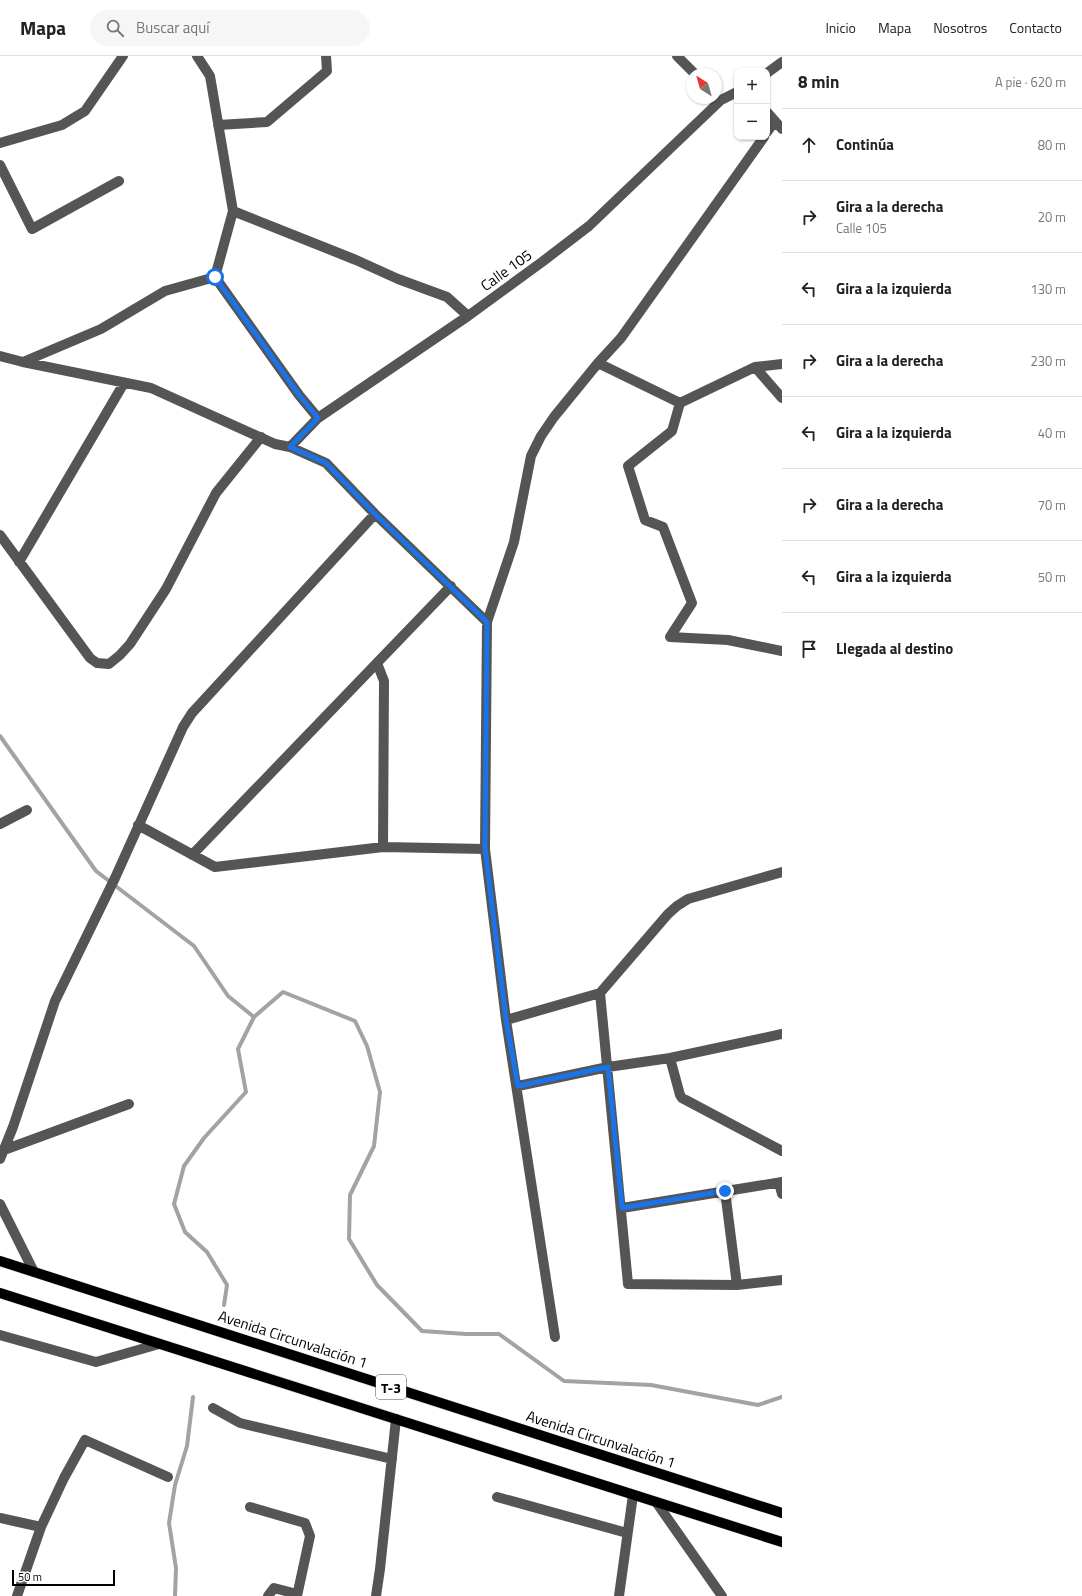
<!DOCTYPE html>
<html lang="es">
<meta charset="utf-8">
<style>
body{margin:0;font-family:"Titillium Web",sans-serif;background:#f6f6f6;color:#222}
.controls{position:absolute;right:12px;top:12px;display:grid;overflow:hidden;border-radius:8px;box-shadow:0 1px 3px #0004}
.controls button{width:36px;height:36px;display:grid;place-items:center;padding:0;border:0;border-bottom:1px solid #e0e0e0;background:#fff;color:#222;font:20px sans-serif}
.compass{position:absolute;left:686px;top:12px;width:36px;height:36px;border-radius:50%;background:#fff;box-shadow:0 1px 3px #0004;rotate:323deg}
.scale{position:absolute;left:12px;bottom:10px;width:103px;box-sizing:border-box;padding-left:4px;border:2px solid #000;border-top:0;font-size:11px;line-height:14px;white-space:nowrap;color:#000;-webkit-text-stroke:3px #fff;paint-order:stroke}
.stop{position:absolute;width:12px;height:12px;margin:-9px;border:3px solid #1a73e8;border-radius:50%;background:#fff}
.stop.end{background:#1a73e8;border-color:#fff;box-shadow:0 1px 4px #0008}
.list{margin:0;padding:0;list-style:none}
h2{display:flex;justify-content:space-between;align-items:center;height:52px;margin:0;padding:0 16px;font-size:17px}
h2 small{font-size:13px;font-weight:400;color:#767676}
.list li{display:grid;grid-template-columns:26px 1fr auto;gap:12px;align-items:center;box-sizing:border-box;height:72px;padding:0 16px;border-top:1px solid #e0e0e0}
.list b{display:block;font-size:15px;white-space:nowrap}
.list p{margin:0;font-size:13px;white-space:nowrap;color:#767676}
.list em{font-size:13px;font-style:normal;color:#767676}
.icon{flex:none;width:22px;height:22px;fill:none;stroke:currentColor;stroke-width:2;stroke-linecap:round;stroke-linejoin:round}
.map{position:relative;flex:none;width:782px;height:1540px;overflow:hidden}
header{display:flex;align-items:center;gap:24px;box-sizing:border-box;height:56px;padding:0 20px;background:#fff;border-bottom:1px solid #e0e0e0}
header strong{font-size:19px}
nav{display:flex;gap:22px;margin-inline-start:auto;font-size:14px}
.search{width:280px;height:36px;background:#f6f6f6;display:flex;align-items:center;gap:10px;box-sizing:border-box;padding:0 14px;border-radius:22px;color:#767676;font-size:15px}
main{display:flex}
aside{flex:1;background:#fff}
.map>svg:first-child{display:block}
</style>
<header>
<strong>Mapa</strong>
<div class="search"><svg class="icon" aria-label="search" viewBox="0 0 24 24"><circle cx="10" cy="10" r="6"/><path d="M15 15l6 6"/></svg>Buscar aquí</div>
<nav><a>Inicio</a><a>Mapa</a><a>Nosotros</a><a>Contacto</a></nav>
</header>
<main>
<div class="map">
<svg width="782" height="1540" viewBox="0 0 782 1540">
<rect width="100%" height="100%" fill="#fff"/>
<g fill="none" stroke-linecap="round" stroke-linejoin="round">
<path stroke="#a3a3a3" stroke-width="4" d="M0,680l96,135 98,75 34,50 26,21 29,-25 72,29 12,25 13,46 -6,54 -24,49 -1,44 28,46 45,46 44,3h33l65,47 87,4 107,20 24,-8
M224,1249l3,-20 -20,-33 -22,-20 -11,-28 10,-38 20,-28 42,-46 -8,-43 16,-32
M175,1540l1,-28 -7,-45 6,-38 12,-39 6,-49"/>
<defs>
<path id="major" d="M0,1205l782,252
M0,1237l782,249"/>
</defs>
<use href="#major" stroke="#dbdbdb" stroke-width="11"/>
<path stroke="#555" stroke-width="10" d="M197,0l13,20 23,135 -18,66
M677,0l18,18
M767,17l15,-11
M767,56l15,17
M218,69l49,-3 60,-51 -1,-15
M767,76l8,-11
M0,87l62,-18 23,-14 38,-55
M0,109l32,64 87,-48
M233,155l123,49 42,19 49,18 21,19
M0,300l23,6 128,26 124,56 15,3 28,-29 150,-102 74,-54 47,-36 132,-126 16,-8
M23,306l78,-33 64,-38 50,-14 84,118 19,23
M598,307l82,40
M782,308l-27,3 -75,36 -8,28 -44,35 17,54 18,7 29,76 -22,34 58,3 54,11
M755,311l27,31
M290,391l36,16 49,51 112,108
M0,479l90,123 7,5 12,1 11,-9 10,-11 36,-55 50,-96 45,-56
M19,506l105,-179
M377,607l7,18 -1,166
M0,768l27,-14
M138,769l77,42 168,-20 102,2
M192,799l259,-269
M600,937l28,291 109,1 45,-5
M506,964l94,-27 68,-79 9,-8 11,-7 94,-27
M670,1002l10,37 2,3 100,53
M518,1030l90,-19 62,-9 112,-24
M4,1094l125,-46
M0,1103l13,-32 42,-126 60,-123 68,-151 9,-14 183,-199
M779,1127l3,11
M725,1135l12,94
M0,1148l34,68
M622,1152l160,-26
M0,1279l96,27 63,-18
M555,1281l-49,-317 -21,-171 2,-227 27,-80 17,-86 10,-20 13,-19 44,-54 23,-25 143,-201
M213,1352l27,15 152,36
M497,1441l130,36
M656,1446l66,94
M250,1451l55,16 5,13 -13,60
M0,1462l41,9
M17,1540l24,-69 23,-49 21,-38 83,37
M268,1540l6,-8 23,6
M376,1540l4,-27 16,-150
M619,1540l14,-101"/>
<use href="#major" stroke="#000" stroke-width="10"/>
</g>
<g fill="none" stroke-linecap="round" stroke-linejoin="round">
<path stroke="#1a73e8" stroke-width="5" d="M215,221l84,118 19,23 -28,29 36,16 49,51 112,108 -2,226 21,172 12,66 90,-19 14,141 103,-17"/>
</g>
<g text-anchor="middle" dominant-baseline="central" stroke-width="3.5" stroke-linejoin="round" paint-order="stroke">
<rect fill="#fff" stroke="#4c4c4c" stroke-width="1" x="376" y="1319" width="30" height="24" rx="3"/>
<g font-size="14" font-weight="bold" fill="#000">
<text x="391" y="1331">T-3</text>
</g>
<g font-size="15" fill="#000" stroke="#fff">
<text transform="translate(506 214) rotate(-36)">Calle 105</text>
<text transform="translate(293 1283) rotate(18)">Avenida Circunvalación 1</text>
<text transform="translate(601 1383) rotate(18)">Avenida Circunvalación 1</text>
</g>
</g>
</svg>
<div class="controls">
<button>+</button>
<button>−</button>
</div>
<svg class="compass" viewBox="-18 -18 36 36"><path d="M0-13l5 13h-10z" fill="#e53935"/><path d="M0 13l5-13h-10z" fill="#767676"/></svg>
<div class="scale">50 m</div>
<div class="stop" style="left:215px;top:221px"></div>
<div class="stop end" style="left:725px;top:1135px"></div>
</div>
<aside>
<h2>8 min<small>A pie · 620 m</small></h2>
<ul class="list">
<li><svg class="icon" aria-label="ahead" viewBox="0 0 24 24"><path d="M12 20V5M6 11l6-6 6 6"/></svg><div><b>Continúa</b></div><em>80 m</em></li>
<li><svg class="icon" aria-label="right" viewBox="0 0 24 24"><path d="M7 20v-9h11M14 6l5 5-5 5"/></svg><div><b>Gira a la derecha</b><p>Calle 105</p></div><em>20 m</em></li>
<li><svg class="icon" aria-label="left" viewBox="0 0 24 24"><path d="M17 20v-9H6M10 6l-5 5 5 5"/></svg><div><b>Gira a la izquierda</b></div><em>130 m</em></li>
<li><svg class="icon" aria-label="right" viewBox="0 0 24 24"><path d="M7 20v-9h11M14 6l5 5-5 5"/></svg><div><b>Gira a la derecha</b></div><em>230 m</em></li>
<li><svg class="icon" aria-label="left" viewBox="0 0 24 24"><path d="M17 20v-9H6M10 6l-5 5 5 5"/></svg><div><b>Gira a la izquierda</b></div><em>40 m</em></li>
<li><svg class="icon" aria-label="right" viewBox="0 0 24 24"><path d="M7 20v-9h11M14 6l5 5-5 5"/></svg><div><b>Gira a la derecha</b></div><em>70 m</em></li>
<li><svg class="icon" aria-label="left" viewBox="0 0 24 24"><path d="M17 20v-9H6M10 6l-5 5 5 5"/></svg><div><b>Gira a la izquierda</b></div><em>50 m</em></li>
<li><svg class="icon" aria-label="arrive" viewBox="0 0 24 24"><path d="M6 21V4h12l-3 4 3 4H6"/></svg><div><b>Llegada al destino</b></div></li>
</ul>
</aside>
</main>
